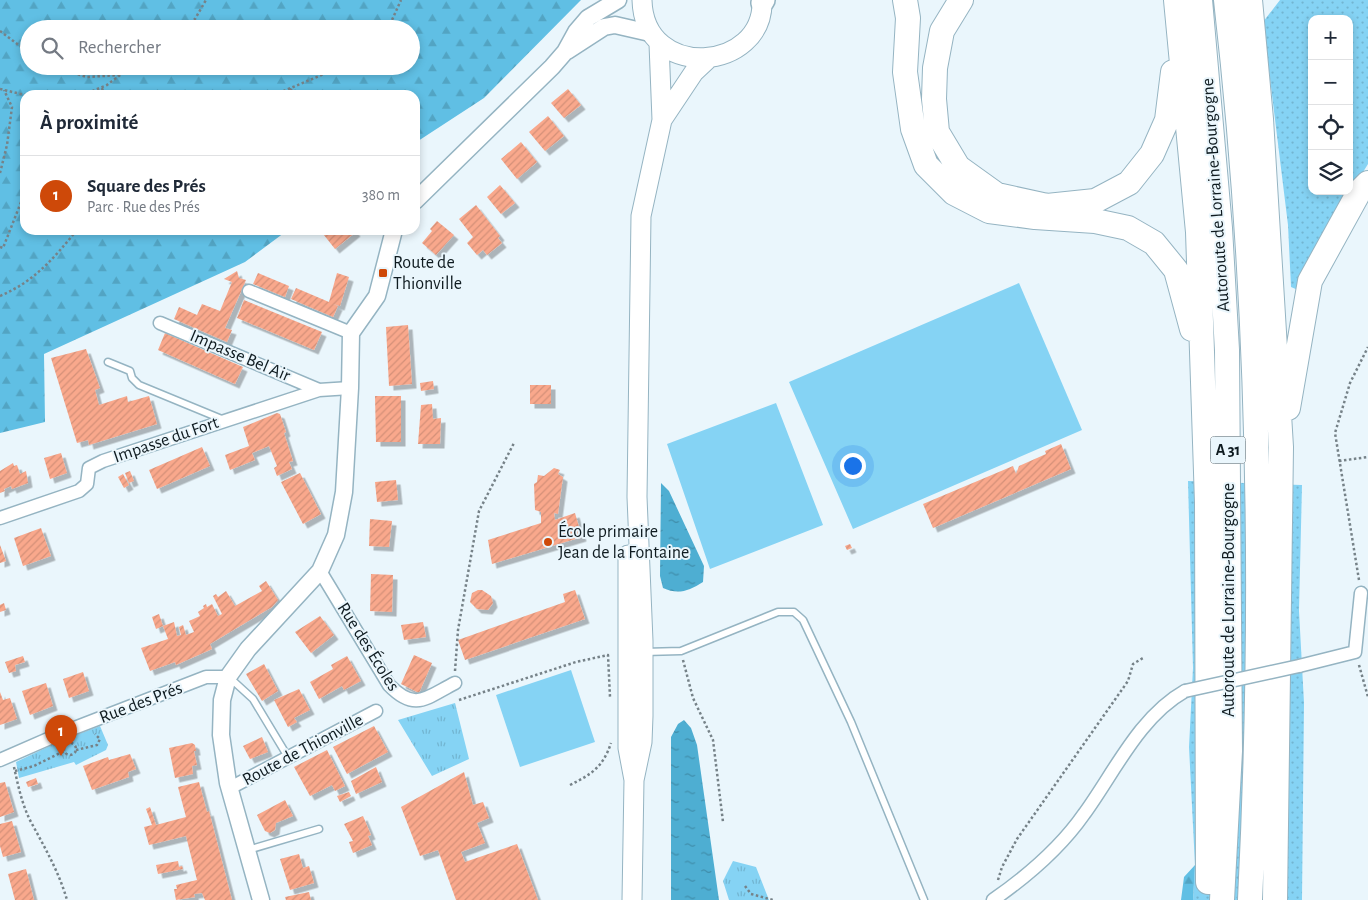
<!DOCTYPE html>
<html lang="fr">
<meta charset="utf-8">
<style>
body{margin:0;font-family:"Alegreya Sans",sans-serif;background:#f6f6f7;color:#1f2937}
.controls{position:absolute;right:15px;top:15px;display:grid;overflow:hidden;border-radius:10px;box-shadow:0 2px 8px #0003}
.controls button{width:45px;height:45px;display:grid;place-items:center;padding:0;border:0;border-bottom:1px solid #e0e1e3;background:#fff;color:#1f2937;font:25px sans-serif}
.you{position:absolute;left:852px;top:465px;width:18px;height:18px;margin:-12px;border:4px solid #fff;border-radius:50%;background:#1a73e8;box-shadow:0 0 0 8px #1a73e833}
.badge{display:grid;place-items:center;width:32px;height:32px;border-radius:50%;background:#ce4909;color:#fff;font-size:16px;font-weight:700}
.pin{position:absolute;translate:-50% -41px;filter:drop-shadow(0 1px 2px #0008)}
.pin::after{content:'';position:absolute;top:26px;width:18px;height:15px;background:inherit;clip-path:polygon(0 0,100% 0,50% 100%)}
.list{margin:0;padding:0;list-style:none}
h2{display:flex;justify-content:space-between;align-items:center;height:65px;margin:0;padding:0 20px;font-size:21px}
h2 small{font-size:16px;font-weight:400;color:#747a83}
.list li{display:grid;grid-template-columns:32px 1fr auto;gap:15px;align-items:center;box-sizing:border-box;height:80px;padding:0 20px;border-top:1px solid #e0e1e3}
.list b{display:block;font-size:19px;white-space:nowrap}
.list p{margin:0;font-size:16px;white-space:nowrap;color:#747a83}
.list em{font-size:16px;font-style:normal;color:#747a83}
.icon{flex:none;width:28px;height:28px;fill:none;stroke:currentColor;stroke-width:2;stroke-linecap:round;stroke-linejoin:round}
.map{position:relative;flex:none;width:1368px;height:900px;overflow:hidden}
.search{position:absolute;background:#fff;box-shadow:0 2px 8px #0003;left:20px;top:20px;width:400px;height:55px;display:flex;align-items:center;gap:12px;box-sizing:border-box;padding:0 18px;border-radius:28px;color:#747a83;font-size:19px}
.panel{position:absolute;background:#fff;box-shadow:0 2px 8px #0003;left:20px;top:90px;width:400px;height:145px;border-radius:15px}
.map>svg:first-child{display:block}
</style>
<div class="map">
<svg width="1368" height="900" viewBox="0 0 1368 900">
<defs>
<pattern id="grass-dots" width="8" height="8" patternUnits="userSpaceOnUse" patternTransform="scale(1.25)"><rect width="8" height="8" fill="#85d3f4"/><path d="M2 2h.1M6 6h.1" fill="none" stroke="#72b5d1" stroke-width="1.8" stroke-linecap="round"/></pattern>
<pattern id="forest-firs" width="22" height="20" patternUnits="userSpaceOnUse" patternTransform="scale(1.25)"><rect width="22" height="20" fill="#60bfe4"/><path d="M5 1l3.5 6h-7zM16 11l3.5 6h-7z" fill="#52a4c3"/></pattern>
<pattern id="park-tufts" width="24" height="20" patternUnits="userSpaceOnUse" patternTransform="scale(1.25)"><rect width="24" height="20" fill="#85d3f4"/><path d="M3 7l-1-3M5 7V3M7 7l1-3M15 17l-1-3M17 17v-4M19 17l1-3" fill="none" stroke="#72b5d1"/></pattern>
<pattern id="water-ripples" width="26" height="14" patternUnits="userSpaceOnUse" patternTransform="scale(1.25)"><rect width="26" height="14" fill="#4eaed2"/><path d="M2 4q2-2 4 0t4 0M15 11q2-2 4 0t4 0" fill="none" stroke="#3f8daa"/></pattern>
<pattern id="building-hatch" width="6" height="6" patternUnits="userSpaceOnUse" patternTransform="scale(1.25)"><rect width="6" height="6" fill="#f9a88c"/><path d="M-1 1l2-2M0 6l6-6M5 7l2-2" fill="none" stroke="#d49078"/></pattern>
<filter id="shadow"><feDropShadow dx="4.5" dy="4.5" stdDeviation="0" flood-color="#0004"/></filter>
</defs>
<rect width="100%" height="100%" fill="#eaf6fc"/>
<path fill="url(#grass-dots)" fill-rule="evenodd" d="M1280,0h88v164l-46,74 -24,52 -7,-3 -3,-62 -25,-203zM1312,19h37v172h-37z
M1188,481l114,4 -3,126 5,92 -2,197h-109l2,-35 -6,-118 4,-79z"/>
<path fill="url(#forest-firs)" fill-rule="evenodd" d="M0,0h581l-97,98 -69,45v-48h-390v135h263l-43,32 -201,92 1,68 -45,11zM29,29h382v37h-382z
M1195,865l-2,35h-12l3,-23z"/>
<path fill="url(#park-tufts)" d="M455,703l14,56 -37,17 -34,-56z
M100,726l8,19 -2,5 -30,15 -2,-3 -55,16 -3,-16 44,-21z
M733,861l23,6 13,33h-40l-6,-19z"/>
<path fill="#85d3f4" d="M1019,283l63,147 -229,99 -64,-147z
M776,403l47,122 -113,44 -43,-125z
M571,670l24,72 -75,25 -24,-72z"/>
<path fill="url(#water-ripples)" d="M661,483l8,8 35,75 -1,16c-14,9 -25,13 -40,6l-3,-12z
M684,720l7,8 6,17 22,155h-48v-163l7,-13z"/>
<path fill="url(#building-hatch)" filter="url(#shadow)" d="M568,89l13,16 -17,13 -13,-15z
M548,116l16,20 -19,15 -16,-19z
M521,142l16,20 -20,17 -16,-20z
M500,185l15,18 -14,11 -14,-17z
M476,205l24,31 -2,2 4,5 -15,12 -4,-5 -6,5 -10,-12 6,-6 -14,-18z
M437,221l17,14 -18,20 -14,-12 10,-12 -2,-2z
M320,230h34l2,2 -21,17z
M237,271l2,7 7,2 -21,48 7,2 -5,12 -53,-23 5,-12 18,8 5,-11 18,7 12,-29 -8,-3z
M258,273l31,13 -4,11 -32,-13z
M337,273l12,4 -9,29 -7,-2 5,2 -5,11 -42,-18 5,-11 33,14z
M244,300l78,32 -8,18 -77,-32z
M408,325l4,59 -23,2 -3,-59z
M165,333l78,34 -8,17 -77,-34z
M86,349l14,39 -5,2 4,15 28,-9 1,6 21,-6 8,28 -68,21 -1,-5 -11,3 -26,-85z
M433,381l1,8 -13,2 -1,-8z
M530,385h21v19h-21z
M375,396h26v46h-25z
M432,404l1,15 8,-1 -1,26h-22l3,-39z
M277,413l3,1 6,18 -2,1 9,28 -4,1 3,7 -15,7 -3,-8 3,-2 -8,-20 -17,7 3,7 -25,10 -5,-15 24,-9 -6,-19z
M1061,444l10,25 -138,59 -10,-24 90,-38 3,8 3,-8 27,-12 -1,-3z
M202,447l8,19 -53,23 -8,-19z
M61,453l6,20 -17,6 -6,-21z
M13,463l1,3 3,-1 3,9 6,-3 2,12 -16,6 -1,-3 -7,3 1,2 -5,2v-22z
M554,468l6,2 -2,4 5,3 -5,37 -4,-1 1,7 20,-7 7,24 -90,27 -4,-24 53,-17v-11l-6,-2 -1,-26 3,-2 1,-7 6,1z
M130,471l4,10 -5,2 -4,-10z
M300,473l21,41 -18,10 -22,-42z
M123,474l6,11 -5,3 -6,-11z
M396,480l2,20 -21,2 -2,-20z
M370,519l22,2 -3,26 -20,-1z
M41,528l10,28 -28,10 -9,-28z
M850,544l2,4 -5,2 -2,-4z
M0,545l6,16 -6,2z
M371,574l22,1 -1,37 -22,-1z
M266,581l12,19 -6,7 -62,37 2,5 -36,16 -1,-3 -25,9 -9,-23 27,-9 -5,-13 11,-4 3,14 4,-1 -2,-8 4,-2 3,10 8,-3 -5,-11 11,-5 -2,-4 6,-4 -1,-2 3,-2 1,3 5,-3 6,12 4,-2 -9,-18 3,-2 2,3 8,-6 9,15 27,-15 -3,-5z
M478,590h4l9,6 2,7 -5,7 -11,-1 -7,-7 2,-9z
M575,590l10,29 -120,41 -7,-20 107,-38 -2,-8z
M4,603l2,7 -6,2v-7z
M159,614l4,12 -7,3 -4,-12z
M320,616l14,19 -23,18 -16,-21z
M423,622l3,15 -22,3 -3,-15z
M414,655l18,8 -13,30 -18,-9z
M23,656l2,6 -10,3 1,6 -7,2 -4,-11z
M347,656l14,25 -17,9 -2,-4 -23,13 -9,-17 23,-13 -2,-4z
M264,664l14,27 -16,10 -16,-27z
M83,672l6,19 -20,7 -6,-19z
M46,683l7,23 -23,9 -8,-24z
M299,689l11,21 -16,8 3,4 -9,5 -14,-27z
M0,692l3,8 7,-2 7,21 -17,6z
M374,726l14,26 -41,22 -14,-27z
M262,737l6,15 -18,7 -7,-13z
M192,743l3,2 1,6h-2l3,14 -5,1 1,8 -18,4 -6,-30z
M327,750l18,36 -10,5 -3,-6 -22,11 -16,-29z
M130,754l6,15 -8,3 1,5 -37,13 -9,-24 25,-9 1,3z
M376,767l6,15 -26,12 -5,-13z
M464,772l9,33 10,-3 6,16 -12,5 8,20 -24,9 4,10 52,-18 21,56h-82l-18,-50 -18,6 -19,-49z
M36,778l2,6 -10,3 -2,-5z
M5,782l9,30 -14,5v-34z
M199,782l8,30 2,-1 23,89h-27l-3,-7 -8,1 1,3 -19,3 -2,-11h3l-1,-4 21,-5 -11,-44 -37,9 -5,-18 8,-2 -6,-16 4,-2 6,18 30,-8 -8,-30z
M349,792l2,4 -11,6 -3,-6z
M285,800l8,16 -17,7 -1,7 -5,3 -5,-2 -8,-16z
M363,816l8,19 -3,1 4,9 -19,8 -4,-11 4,-1 -9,-17z
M12,821l9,31 -18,5 -3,-11v-22z
M299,854l4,14 6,-2 5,17 -24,7 -10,-31z
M178,861l1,6 3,-1 1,3 -25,5 -2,-9z
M26,869l8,31h-19l-7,-26z
M309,892l2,8h-25l-1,-3z"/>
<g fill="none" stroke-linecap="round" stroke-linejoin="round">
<defs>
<path id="service" d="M108,362l22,9 2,7 7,7 85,35
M644,652l37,-1 97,-39h16l9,8 48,102 73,178
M230,678l23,21 35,58
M248,850l71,-21"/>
<path id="minor" d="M249,291l102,42
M160,323l159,67
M0,518l79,-27 8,-7 2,-16 14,-7 216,-71 31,-2
M320,571l69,114c26,27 37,13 66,-2
M1299,666l56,-14 6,-59
M0,760l64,-28 142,-55h22
M230,788l146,-77
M993,900c33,-23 68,-53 91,-86 30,-41 55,-97 101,-123"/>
<path id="tertiary" d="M567,51l37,-24 11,-2 35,8
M415,201l137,-134 13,-15 11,-20 12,-14 30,-18
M261,900l-33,-117 -7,-48 1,-35 6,-23 20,-28 72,-78 16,-36 8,-43 6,-104 1,-55 26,-37 17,-66"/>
<path id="secondary" d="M642,0c2,82 123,72 120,0
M662,120l32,-48 16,-15
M628,555v193l6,32 -2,120
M634,780l8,-38 1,-26v-75l-6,-144 4,-281 21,-96 -3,-76"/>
<path id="trunk" d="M762,3l2,-3"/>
<path id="motorway" d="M905,0l3,18 -3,54 8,57 13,36 28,28 35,18 46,6 60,4 33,7 26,15 22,27 16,59
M961,0l-19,31 -7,37 -1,31 3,33 21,35 39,28 50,11 48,-5 34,-18 23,-29 15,-34 6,-48
M1176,0l22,232 9,270 1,380
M1200,0l20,228 7,122 3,401 -8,149
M1226,0c34,296 39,603 24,900
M1250,0l11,119 20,328 -6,453
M1288,408l22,-127 49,-89 9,-9"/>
</defs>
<use href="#service" stroke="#95b4c2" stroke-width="9"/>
<use href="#minor" stroke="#95b4c2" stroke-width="15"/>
<use href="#tertiary" stroke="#95b4c2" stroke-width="19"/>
<use href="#secondary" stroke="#95b4c2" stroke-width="21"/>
<use href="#trunk" stroke="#95b4c2" stroke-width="24"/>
<use href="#motorway" stroke="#95b4c2" stroke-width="26"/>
<path stroke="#768288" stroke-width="2.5" stroke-dasharray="2.5 2.5" stroke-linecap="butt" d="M182,29l13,-10 11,-19
M388,29l13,-29
M0,31l29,22
M49,66l38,11 33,-2
M102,88l2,7
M0,89l25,6
M290,89l7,6
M83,95l24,-10 25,-19
M274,95l69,-29
M0,173l7,-28 5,-38 -8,-17
M0,247l3,1 22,-56
M0,296c35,-15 53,-37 77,-66
M1339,461l29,-4
M1359,580l-24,-147 15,-50 18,-36
M683,660l10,38 20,42 10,82
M1359,665l9,32
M455,671l3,-41 21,-119 35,-68
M459,700l117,-38 32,-7 2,42
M64 749a6 6 0 1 1 12 0a6 6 0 1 1-12 0Z
M76,750l21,-5 3,-6 -5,-5
M14,767c4,18 8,38 17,55 14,26 28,50 36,78
M15,771l19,-5 30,-15
M570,785c22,-11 33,-18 41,-42
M998,880l4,-13 15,-28 111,-158 5,-17 10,-6
M745,886l6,8 22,6"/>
<use href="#service" stroke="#fff" stroke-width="6"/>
<use href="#minor" stroke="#fff" stroke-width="12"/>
<use href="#tertiary" stroke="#fff" stroke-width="16"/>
<use href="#secondary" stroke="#fff" stroke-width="19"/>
<use href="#trunk" stroke="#fff" stroke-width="21"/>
<use href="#motorway" stroke="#fff" stroke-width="24"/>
<defs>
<path id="minor-bridge" d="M1185,691l114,-25"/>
</defs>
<use href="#minor-bridge" stroke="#95b4c2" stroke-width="15" stroke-linecap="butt"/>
<use href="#minor-bridge" stroke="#fff" stroke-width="12"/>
</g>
<g fill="#ce4909" stroke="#eaf6fc" stroke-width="2">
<rect x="378" y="268" width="10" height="10" rx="2.5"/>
<circle cx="548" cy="542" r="5"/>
</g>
<g text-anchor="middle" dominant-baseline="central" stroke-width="4" stroke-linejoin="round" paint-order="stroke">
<rect fill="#eaf6fc" stroke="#515d62" stroke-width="1" x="1210.5" y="436.5" width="35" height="27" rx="4"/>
<g font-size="16" font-weight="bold" fill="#0f1b20">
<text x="1228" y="450">A 31</text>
</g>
<g font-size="18" fill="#0f1b20" stroke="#eaf6fc">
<text transform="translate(1216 195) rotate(-94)">Autoroute de Lorraine-Bourgogne</text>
<text transform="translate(240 356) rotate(23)">Impasse Bel Air</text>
<text transform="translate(166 440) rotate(-19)">Impasse du Fort</text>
<text transform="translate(1229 600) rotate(-90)">Autoroute de Lorraine-Bourgogne</text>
<text transform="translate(368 647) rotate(58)">Rue des Écoles</text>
<text transform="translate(141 703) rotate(-21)">Rue des Prés</text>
<text transform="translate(303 750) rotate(-28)">Route de Thionville</text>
</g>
<g font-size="18" fill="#0f1b20" stroke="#eaf6fc" text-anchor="start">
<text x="393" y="263">Route de<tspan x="393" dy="21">Thionville</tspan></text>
<text x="558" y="532">École primaire<tspan x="558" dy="21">Jean de la Fontaine</tspan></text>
</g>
</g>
</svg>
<div class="controls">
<button>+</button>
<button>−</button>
<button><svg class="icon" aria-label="locate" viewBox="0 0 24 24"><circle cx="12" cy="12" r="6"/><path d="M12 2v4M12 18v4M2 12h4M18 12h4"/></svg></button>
<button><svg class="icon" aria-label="layers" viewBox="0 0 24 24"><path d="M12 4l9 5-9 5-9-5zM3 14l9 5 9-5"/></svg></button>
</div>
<div class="you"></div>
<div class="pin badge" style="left:61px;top:756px">1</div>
<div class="search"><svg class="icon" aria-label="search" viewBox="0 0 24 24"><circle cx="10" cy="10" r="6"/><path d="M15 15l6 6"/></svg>Rechercher</div>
<section class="panel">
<h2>À proximité<small></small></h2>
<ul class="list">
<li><span class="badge">1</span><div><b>Square des Prés</b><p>Parc · Rue des Prés</p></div><em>380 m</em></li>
</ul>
</section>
</div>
